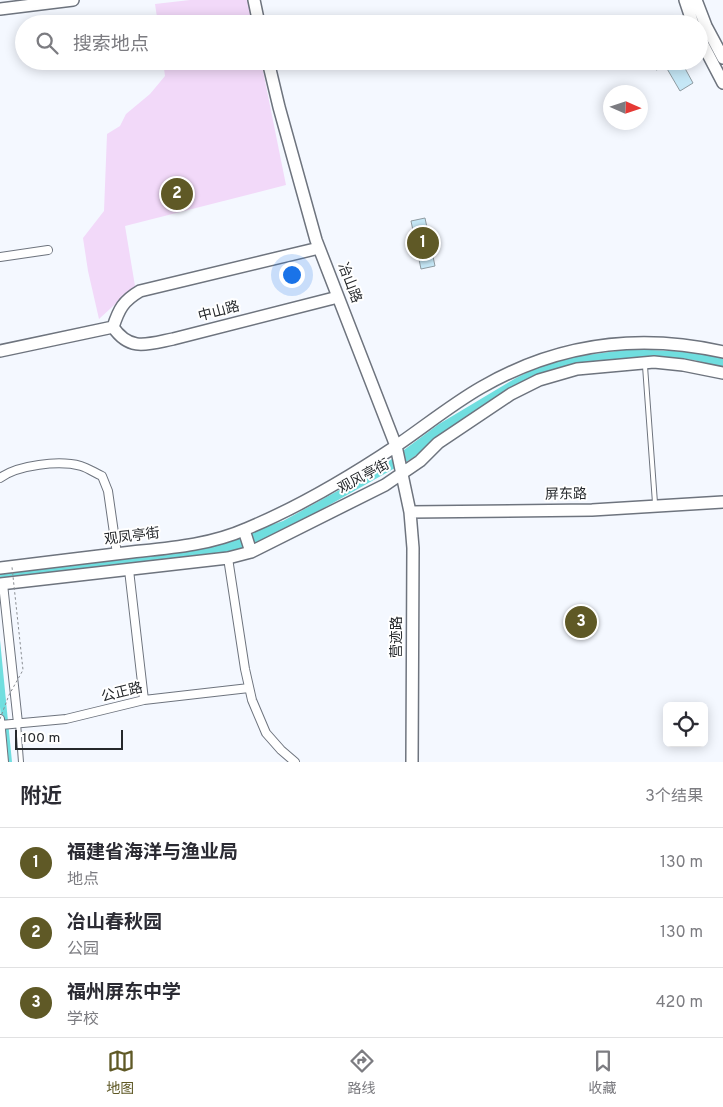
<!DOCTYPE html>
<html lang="zh">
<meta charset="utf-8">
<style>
body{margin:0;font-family:Overpass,"Noto Sans SC",sans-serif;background:#f7f7f7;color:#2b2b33}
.controls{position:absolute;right:15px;bottom:15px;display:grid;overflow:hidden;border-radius:8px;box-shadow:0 2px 12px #0003}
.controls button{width:45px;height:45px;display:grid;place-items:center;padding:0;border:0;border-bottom:1px solid #e1e1e2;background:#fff;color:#2b2b33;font:25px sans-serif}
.compass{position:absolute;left:603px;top:85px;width:45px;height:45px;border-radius:50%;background:#fff;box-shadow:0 2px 12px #0003;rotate:93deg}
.scale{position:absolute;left:15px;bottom:12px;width:108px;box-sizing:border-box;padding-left:5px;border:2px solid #25282b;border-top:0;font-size:14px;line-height:18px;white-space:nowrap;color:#25282b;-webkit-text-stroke:4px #fff;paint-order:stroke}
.you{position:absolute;left:291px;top:274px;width:18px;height:18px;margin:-12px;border:4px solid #fff;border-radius:50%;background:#1a73e8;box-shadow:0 0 0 8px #1a73e833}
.badge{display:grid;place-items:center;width:32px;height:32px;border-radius:50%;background:#5f5926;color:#fff;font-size:16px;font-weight:700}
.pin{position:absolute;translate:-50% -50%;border:2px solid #fff;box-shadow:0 1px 5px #0006}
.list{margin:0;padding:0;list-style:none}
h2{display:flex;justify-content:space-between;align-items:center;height:65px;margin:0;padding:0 20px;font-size:21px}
h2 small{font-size:16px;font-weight:400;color:#7c7c81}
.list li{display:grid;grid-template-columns:32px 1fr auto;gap:15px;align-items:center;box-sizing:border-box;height:70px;padding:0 20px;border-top:1px solid #e1e1e2}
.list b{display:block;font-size:19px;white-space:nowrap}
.list p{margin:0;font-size:16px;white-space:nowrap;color:#7c7c81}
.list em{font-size:16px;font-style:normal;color:#7c7c81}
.icon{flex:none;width:28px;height:28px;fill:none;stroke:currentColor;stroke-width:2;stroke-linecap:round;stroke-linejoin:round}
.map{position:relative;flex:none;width:723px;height:762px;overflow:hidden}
.search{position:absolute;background:#fff;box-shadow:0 2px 12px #0003;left:15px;right:15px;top:15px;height:55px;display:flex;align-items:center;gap:12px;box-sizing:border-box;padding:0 18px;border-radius:28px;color:#7c7c81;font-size:19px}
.sheet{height:275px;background:#fff}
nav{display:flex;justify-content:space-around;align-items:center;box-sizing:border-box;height:70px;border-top:1px solid #e1e1e2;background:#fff;font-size:14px;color:#7c7c81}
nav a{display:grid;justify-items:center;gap:2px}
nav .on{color:#5f5926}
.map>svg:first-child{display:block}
</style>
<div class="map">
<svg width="723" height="762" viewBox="0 0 723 762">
<rect width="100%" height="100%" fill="#f4f8ff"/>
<path fill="#f2d9f9" d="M190,0h59l4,24h-95l-3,-20z
M163,61h98l25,124 -161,41 10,60 -36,33 -11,-48 -5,-33 21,-27 3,-77 13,-8 6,-12 24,-20 15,-18z"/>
<path fill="#70dedf" d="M631,349l62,3 30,6v10l-29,-8 -30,-2 -30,1 -127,33 -35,21 -61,46 -151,85 -41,12 -219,25v-8l196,-23 87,-29 98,-54 58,-43 77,-46 26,-13 31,-8z
M0,640l12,122h-7l-5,-55z"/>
<path fill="#c5e7f6" stroke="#8f9ba1" d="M654,61h27l12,22 -13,8 -14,-24 -10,3z
M425,218l10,48 -14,3 -10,-48z"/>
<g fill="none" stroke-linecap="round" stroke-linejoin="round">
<defs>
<path id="lane" d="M645,366l10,137
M18,723l3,39"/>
<path id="street" d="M0,257l48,-7
M0,478c18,-13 59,-18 81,-12 7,2 14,7 21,10l6,15 9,63
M228,558l17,111 7,31 14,33 15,17 14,12
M129,570l15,130
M3,584l15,139
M0,719l4,43
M1,725l65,-6 78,-19 105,-12"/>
<path id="secondary" d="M254,0l5,24
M685,0l8,24
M696,0l10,26 17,32
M0,9l73,-9
M699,37l24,46
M268,61l11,46 37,133 80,206 14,66 3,36 -1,214
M113,327c17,25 35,17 60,12l165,-42
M113,327c6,-18 10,-26 27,-36l179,-43
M0,351l113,-24
M410,512l182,-2 131,-8
M244,530l7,22
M0,568c44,-5 88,-11 132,-16 38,-4 78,-7 114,-23 53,-22 102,-51 150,-83 28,-19 56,-42 86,-59 75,-43 157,-54 241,-35
M0,584l228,-26 23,-6 134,-67 35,-24 18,-18 73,-49 28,-14 38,-11 77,-7 29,3 40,8"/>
</defs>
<use href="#lane" stroke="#6e747e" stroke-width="6"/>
<use href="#street" stroke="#6e747e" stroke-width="10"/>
<use href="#secondary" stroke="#6e747e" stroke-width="14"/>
<use href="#lane" stroke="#fff" stroke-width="4"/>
<use href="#street" stroke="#fff" stroke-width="8"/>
<use href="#secondary" stroke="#fff" stroke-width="11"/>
<path stroke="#898d92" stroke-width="1" stroke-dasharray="2.5 2.5" stroke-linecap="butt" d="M0,719l9,-24 14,-25 -11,-103"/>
</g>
<g text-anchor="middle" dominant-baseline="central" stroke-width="4" stroke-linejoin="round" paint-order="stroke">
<g font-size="14" fill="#25282b" stroke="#fff">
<text transform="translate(349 283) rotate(69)">冶山路</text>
<text transform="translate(219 312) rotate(-15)">中山路</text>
<text transform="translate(364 477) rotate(-28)">观风亭街</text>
<text transform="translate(566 495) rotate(-1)">屏东路</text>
<text transform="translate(132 537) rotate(-7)">观凤亭街</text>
<text transform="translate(397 637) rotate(-90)">营迹路</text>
<text transform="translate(122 693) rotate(-14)">公正路</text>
</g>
</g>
</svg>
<div class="controls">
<button><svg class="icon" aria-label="locate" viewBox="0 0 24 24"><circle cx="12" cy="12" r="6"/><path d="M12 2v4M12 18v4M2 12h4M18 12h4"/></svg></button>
</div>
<svg class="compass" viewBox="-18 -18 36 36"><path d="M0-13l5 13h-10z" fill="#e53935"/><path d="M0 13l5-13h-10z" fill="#7c7c81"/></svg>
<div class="scale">100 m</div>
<div class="you"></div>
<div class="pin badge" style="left:423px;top:243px">1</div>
<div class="pin badge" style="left:177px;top:194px">2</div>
<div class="pin badge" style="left:581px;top:622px">3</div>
<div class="search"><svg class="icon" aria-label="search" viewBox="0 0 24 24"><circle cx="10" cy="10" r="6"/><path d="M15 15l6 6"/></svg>搜索地点</div>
</div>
<section class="sheet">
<h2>附近<small>3个结果</small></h2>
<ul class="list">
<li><span class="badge">1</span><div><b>福建省海洋与渔业局</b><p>地点</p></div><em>130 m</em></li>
<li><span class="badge">2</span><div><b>冶山春秋园</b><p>公园</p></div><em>130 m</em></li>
<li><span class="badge">3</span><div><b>福州屏东中学</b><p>学校</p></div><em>420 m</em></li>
</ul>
</section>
<nav>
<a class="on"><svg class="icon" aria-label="map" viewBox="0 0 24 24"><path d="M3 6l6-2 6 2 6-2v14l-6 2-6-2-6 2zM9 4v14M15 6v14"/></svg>地图</a>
<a><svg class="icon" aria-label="directions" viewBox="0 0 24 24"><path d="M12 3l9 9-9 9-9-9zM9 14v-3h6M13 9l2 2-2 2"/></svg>路线</a>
<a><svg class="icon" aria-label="saved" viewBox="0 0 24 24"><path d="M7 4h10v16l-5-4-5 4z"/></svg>收藏</a>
</nav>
